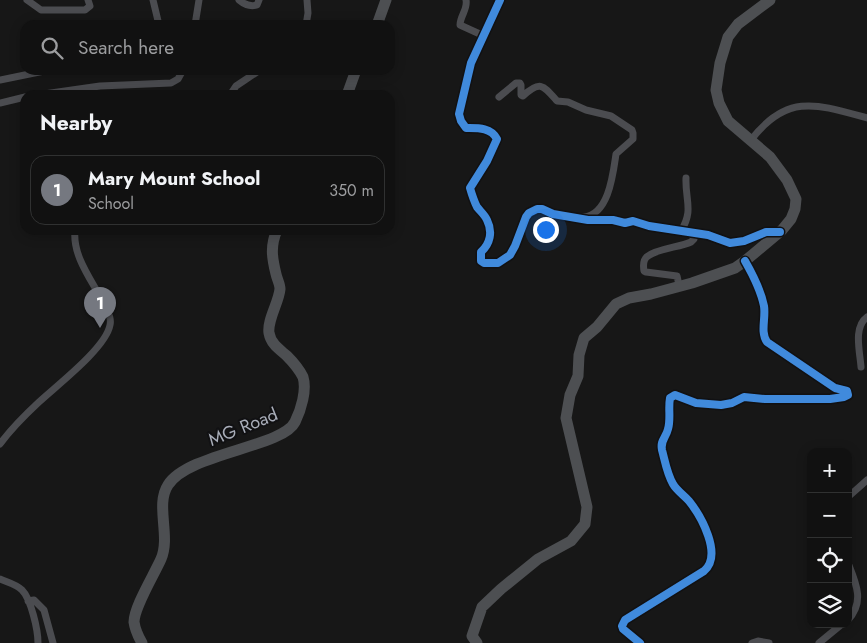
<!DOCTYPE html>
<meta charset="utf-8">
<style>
body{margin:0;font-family:Jost,sans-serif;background:#1a1a1a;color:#f1f3f6}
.controls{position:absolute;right:15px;bottom:15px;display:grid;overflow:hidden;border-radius:10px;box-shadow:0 2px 12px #0003}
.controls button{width:45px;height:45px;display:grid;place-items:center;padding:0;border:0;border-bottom:1px solid #303131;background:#111;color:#f1f3f6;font:25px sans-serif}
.you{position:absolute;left:545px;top:229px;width:18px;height:18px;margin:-12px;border:4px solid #fff;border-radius:50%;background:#1a73e8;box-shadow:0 0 0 8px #1a73e833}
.badge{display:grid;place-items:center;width:32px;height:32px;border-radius:50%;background:#757880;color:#fff;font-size:16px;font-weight:700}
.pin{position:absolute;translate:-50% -41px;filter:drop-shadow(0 1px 2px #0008)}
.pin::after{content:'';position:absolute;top:26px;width:18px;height:15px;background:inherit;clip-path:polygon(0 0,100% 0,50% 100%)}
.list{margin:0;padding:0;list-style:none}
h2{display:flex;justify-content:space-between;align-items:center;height:65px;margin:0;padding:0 20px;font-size:21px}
h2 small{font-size:16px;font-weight:400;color:#9c9d9f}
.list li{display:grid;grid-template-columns:32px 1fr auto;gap:15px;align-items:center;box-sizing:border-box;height:70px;margin:0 10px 10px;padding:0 10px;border:1px solid #303131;border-radius:15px}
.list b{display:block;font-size:19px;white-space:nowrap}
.list p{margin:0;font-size:16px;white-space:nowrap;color:#9c9d9f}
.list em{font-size:16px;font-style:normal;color:#9c9d9f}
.icon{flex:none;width:28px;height:28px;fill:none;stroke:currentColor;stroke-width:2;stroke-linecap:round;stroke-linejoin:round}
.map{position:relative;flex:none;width:867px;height:643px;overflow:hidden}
.search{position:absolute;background:#111;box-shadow:0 2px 12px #0003;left:20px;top:20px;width:375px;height:55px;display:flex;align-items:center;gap:12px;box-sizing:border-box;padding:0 18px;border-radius:15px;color:#9c9d9f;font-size:19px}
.panel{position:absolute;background:#111;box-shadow:0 2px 12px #0003;left:20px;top:90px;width:375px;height:145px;border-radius:15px}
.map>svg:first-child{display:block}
</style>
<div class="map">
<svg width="867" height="643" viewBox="0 0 867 643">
<rect width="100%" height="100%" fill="#171717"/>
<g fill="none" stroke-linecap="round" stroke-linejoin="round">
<path stroke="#4b4c50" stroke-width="7" d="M27,0l14,10h44l5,-4 -2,-6
M153,0l6,25
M239,0c6,5 11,7 18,5l2,-5
M466,0c2,9 -6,16 -6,25l22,10
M500,0l-29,63 -12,51 2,7 5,7c11,0 25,-1 31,11l-10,22 -17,27c2,7 4,13 7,19 3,4 8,8 10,13 6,12 3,24 -6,32v9l3,2h14l12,-8 5,-9 11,-29 3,-4 8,-4h5l11,5 35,6h25l12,3 8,-2 16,5 59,9 22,8 14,-2 22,-9h13
M195,25l4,-25
M306,25l2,-12 -1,-13
M0,80l49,-10
M37,95l63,-9 71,-3 7,-4 5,-9
M230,95l6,-9 24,-16
M499,97l17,-14h4l1,2v10l2,1c17,-16 20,-11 34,5l11,1 18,8 25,6 21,14 1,3v6l-17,15c-3,20 -7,60 -32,63
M0,103l25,-6
M751,140c36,-47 66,-36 116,-22
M681,231c13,-21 4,-31 5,-53
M679,285l-2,-9 -31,-4 -2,-1c-1,-6 -1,-12 4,-15 9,-7 32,-9 43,-14l3,-3 -3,-7
M861,367c-1,-15 -8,-40 6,-50
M0,444c11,-15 25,-29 39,-42 17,-16 67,-54 71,-77 1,-4 -1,-11 -3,-15 -11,-25 -35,-51 -32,-80
M848,497l19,-17
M848,563c8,20 17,39 0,57
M0,579c7,3 16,5 22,11 9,9 16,40 16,53
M28,601l6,-1 10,10 9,33
M640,643l-17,-14 -1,-3 3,-6 79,-49c19,-16 -3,-55 -15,-70 -5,-6 -12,-10 -16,-17 -6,-10 -8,-23 -11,-34 -2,-10 4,-12 6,-21 3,-10 0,-21 2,-31l5,-3 21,8 25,2 11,-2 12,-6 21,2h65l14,-2 4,-2 -1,-4 -12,-3 -68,-46c-7,-10 -1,-24 -3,-36 -3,-15 -11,-31 -19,-45
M752,643l6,-2 11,2
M819,643l23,-19"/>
<path stroke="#4d4f52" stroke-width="11" d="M377,25l9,-25
M347,95l9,-25
M142,643c-4,-7 -7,-14 -8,-21 0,-15 20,-47 27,-63 10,-23 -6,-54 7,-74 20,-32 115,-38 127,-63 6,-12 12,-32 8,-45 -3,-6 -11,-16 -16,-21 -8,-7 -16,-12 -18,-23 -2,-13 10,-31 11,-44 0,-5 -3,-10 -4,-15 -4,-16 -6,-28 1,-44
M477,643l-5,-7 10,-29 19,-18 37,-30 33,-18 14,-17 2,-17 -21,-89 4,-23 8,-19 1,-21 5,-17 13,-11 19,-23 13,-6 22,-4 41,-11 43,-15 10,-7 37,-31 9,-11 4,-10 1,-10 -9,-19 -17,-23 -42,-36 -9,-18 -3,-13 4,-27 8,-26 10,-13 32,-24"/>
<defs>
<path id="cycleway" d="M500,0l-29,63 -12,51 2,7 5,7c11,0 25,-1 31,11l-10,22 -17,27c2,7 4,13 7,19 3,4 8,8 10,13 6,12 3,24 -6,32v9l3,2h14l12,-8 5,-9 11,-29 3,-4 8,-4h5l11,5 35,6h25l12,3 8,-2 16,5 59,9 22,8 14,-2 22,-9h14
M640,643l-17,-14 -1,-3 3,-6 79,-49c19,-16 -3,-55 -15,-70 -5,-6 -12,-10 -16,-17 -6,-10 -8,-23 -11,-34 -2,-10 4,-12 6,-21 3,-10 0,-21 2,-31l5,-3 21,8 25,2 11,-2 12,-6 21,2h65l14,-2 4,-2 -1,-4 -12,-3 -68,-46c-7,-10 -1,-24 -3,-36 -3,-15 -11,-31 -19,-45"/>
</defs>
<use href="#cycleway" stroke="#111113" stroke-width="11"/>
<use href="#cycleway" stroke="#408adc" stroke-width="8"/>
</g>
<g text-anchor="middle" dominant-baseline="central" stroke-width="4" stroke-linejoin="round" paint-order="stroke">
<g font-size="18" fill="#a8adb8" stroke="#111113">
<text transform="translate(243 427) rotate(-22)">MG Road</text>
</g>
</g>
</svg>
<div class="controls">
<button>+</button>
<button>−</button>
<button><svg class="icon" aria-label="locate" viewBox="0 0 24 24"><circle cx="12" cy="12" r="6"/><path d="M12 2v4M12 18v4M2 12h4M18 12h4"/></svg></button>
<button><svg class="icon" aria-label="layers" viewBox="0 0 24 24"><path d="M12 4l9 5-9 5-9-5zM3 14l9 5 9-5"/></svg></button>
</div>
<div class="you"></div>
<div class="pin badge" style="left:100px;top:328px">1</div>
<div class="search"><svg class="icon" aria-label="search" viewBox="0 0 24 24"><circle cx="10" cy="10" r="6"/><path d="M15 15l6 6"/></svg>Search here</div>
<section class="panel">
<h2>Nearby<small></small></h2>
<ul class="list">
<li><span class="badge">1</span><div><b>Mary Mount School</b><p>School</p></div><em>350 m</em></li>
</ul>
</section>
</div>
